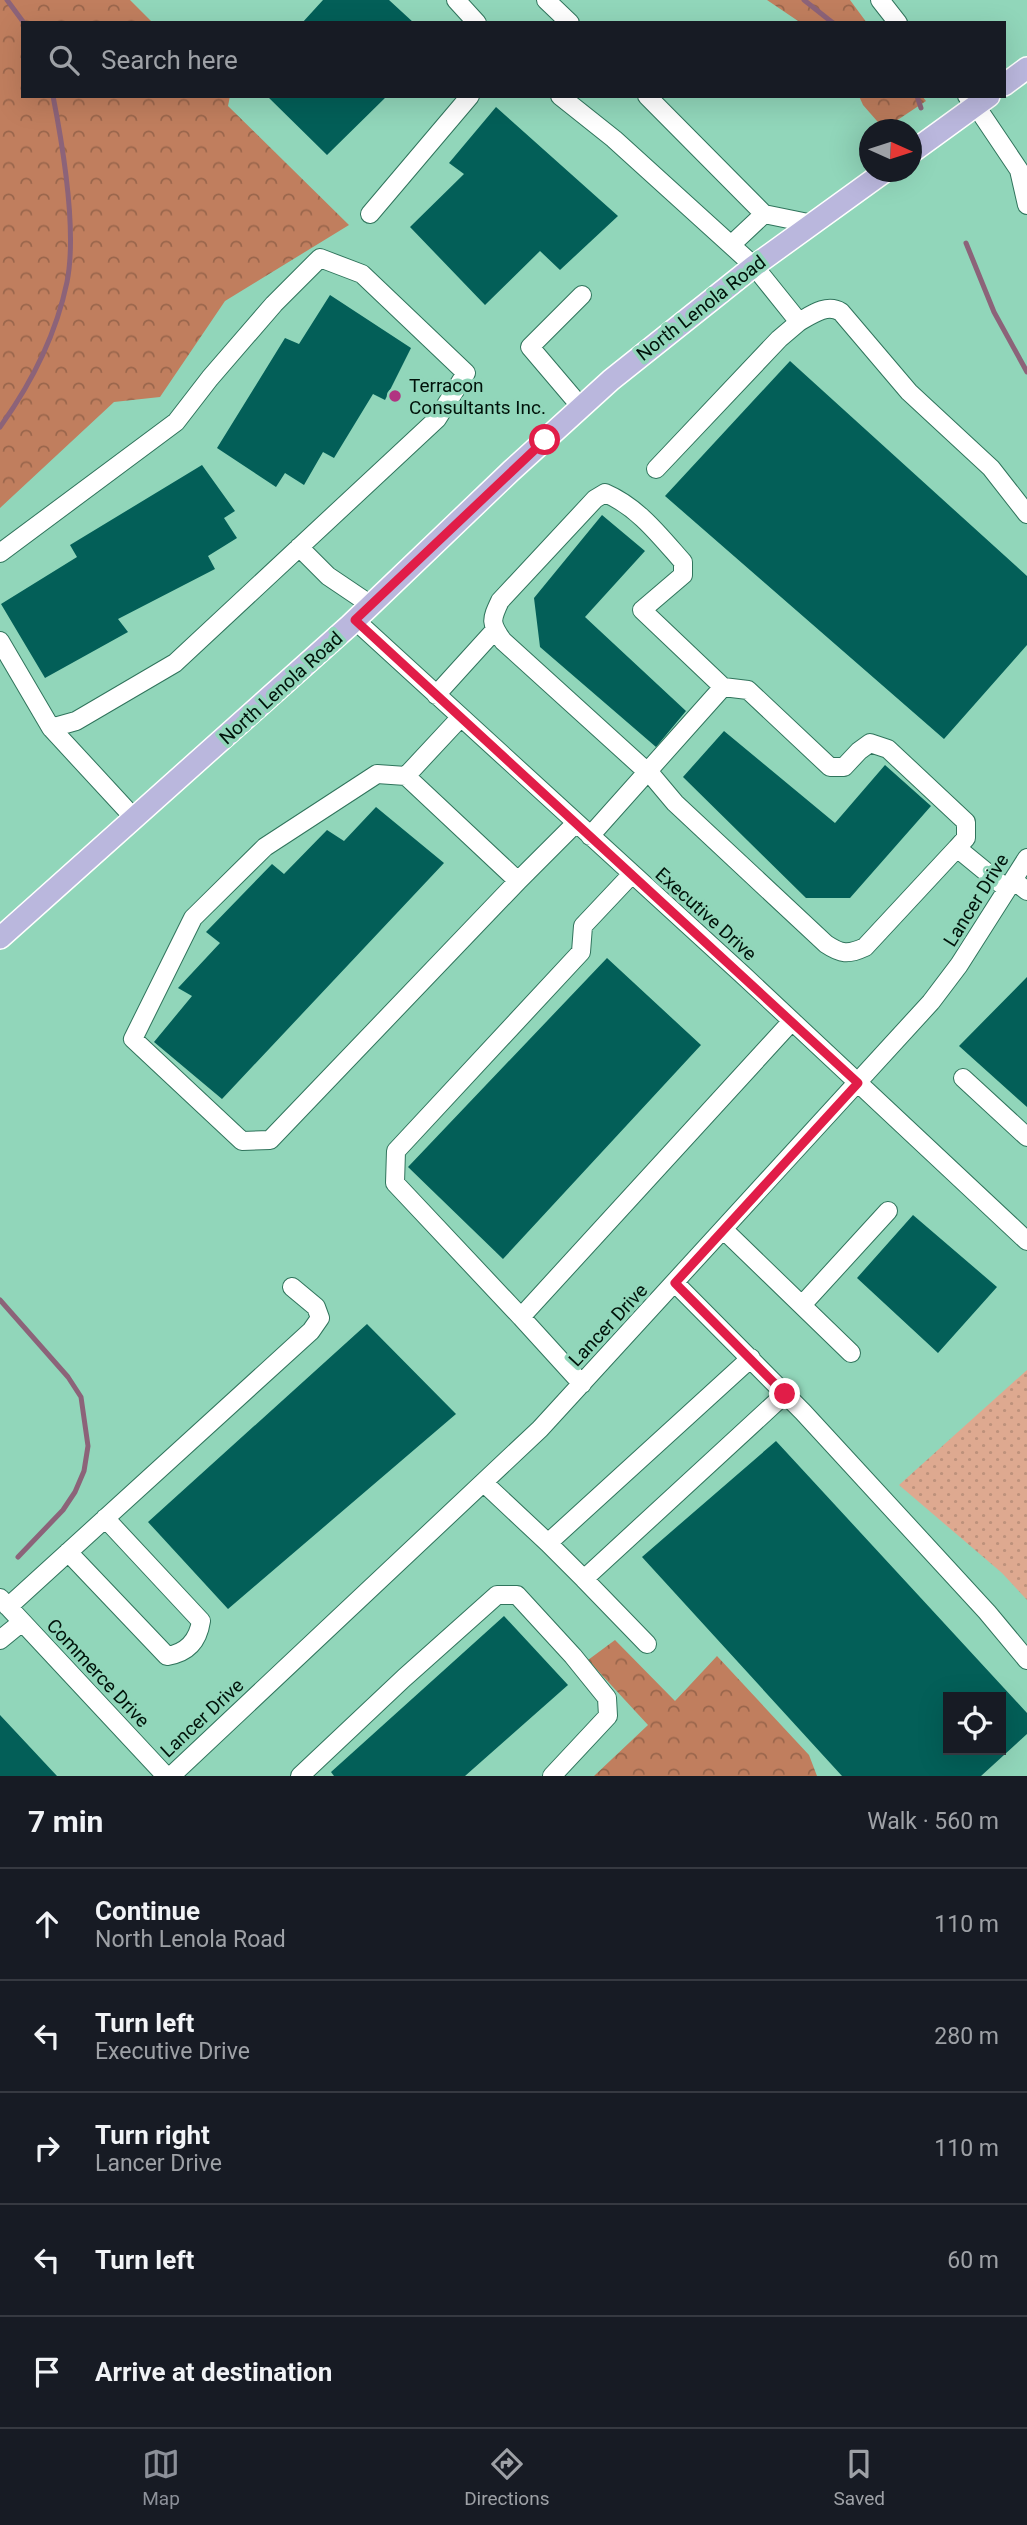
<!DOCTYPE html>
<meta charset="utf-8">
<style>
body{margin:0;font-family:Roboto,sans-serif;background:#242831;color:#f1f3f6}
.controls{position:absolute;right:21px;bottom:21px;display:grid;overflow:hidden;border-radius:0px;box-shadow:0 7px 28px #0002}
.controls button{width:63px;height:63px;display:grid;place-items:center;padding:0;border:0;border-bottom:2px solid #363941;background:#171b24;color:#f1f3f6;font:35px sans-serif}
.compass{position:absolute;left:859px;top:119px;width:63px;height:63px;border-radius:50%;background:#171b24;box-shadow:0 7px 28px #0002;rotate:93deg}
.stop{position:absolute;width:21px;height:21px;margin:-16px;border:5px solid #e11d48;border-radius:50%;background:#fff}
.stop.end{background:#e11d48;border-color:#fff;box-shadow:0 2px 7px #0008}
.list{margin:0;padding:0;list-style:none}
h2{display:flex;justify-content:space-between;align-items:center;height:91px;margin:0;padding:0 28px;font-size:30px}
h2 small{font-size:23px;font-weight:400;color:#9ea1a6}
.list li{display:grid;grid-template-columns:46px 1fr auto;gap:21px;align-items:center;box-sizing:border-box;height:112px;padding:0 28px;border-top:2px solid #363941}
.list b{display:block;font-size:26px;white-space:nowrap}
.list p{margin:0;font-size:23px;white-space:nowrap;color:#9ea1a6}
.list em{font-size:23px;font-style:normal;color:#9ea1a6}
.icon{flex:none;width:38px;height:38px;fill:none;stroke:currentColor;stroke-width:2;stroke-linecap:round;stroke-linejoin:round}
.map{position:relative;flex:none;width:1027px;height:1776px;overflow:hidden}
.search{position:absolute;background:#171b24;box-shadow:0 7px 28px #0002;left:21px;right:21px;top:21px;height:77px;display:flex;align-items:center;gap:18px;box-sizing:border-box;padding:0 24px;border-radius:0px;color:#9ea1a6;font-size:26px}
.sheet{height:651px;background:#171b24}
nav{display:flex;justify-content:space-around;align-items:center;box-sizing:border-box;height:98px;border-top:2px solid #363941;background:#171b24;font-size:19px;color:#9ea1a6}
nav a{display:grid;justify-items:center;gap:4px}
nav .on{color:#8c9099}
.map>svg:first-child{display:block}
</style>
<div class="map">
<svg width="1027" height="1776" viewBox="0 0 1027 1776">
<defs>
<pattern id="forest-crowns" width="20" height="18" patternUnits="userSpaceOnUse" patternTransform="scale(1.75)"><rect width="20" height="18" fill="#c07e5e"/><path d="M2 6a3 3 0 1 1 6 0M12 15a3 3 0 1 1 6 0" fill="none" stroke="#9a664c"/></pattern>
<pattern id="park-dots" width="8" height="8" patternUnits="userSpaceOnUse" patternTransform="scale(1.75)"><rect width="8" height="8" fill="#dea990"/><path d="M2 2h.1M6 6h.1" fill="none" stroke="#bd917b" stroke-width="1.8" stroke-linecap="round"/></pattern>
</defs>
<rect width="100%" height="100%" fill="#91d6ba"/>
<path fill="url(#forest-crowns)" d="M0,0h130l23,23h-130v73h207l-2,10 121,119 -124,76 -65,96 -46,5 -114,106z
M767,0h83l17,23h-66z
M859,96h63l4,5 -42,28 -21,-24z
M615,1640l60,61 42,-45 92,99 8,21h-223l54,-51 -60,-65z"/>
<path fill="url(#park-dots)" d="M1027,1370v230l-25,-27 -103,-88z"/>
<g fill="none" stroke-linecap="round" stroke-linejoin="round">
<path stroke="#8c6379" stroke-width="5" d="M7,0l17,23
M804,0l29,23
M917,96l4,12
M966,243l28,69 33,60
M0,427c31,-43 56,-92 67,-145 10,-50 -4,-135 -14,-186
M0,1300l68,77 13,20 7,49 -4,25 -9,21 -12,18 -45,47"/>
</g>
<path fill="#035f58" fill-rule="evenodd" d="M323,0h66l25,23h-112z
M267,96h120l-60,59z
M496,107l122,109 -58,54 -20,-19 -55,54 -75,-78 54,-53 -15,-11z
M330,295l81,53 -26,52 -12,-6 -39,64 -11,-6 -19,33 -19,-12 -9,14 -59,-39 68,-110 14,6z
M790,361l237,215v69l-83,94 -279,-243z
M202,465l33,46 -11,7 13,20 -29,18 7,13 -97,50 10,13 -83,46 -44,-74 76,-47 -7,-12z
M602,515l43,36 -60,66 101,94 -30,36 -116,-100 -6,-49z
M724,731l111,92 50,-58 46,41 -81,92h-44l-123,-121z
M376,807l68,56 -222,236 -68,-57 38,-46 -14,-8 42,-45 -14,-11 66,-68 12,10 43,-44 17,11z
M607,958l94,87 -198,214 -95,-92z
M1027,977v130l-68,-61z
M913,1215l84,72 -59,66 -81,-75z
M367,1324l89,90 -228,195 -80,-87z
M776,1441l251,272v21l-46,42h-139l-200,-219zM948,1697h53v53h-53z
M504,1616l64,69 -103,91h-131l-3,-4z
M0,1715l57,61h-57z"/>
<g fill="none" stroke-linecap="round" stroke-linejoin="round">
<defs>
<path id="minor" d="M456,0l21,23
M546,0l24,23
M880,0l18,23
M560,96l54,43 140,127 45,56c12,-7 28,-19 42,-10l68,80 82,76 36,46
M647,96l117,118 49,10
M967,96l9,10 43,64 8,35
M370,214l100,-118
M731,245l33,-31
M581,407l-51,-60 52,-52
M656,469l123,-130 20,-17
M299,547l29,29 43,29
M0,553l176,-131 34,-44 64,-74 46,-46 42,16 104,99 -29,46 -262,244 -99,58 -25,7 -51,-87
M355,620l388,355 284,266
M436,695l59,-65
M460,718l-54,58 -29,-2 -112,73 -72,71 -60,121 109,102 28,-1 248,-259 58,-58
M51,728l84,91
M406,776l112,105
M590,836l133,-149
M957,848l9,-10v-16l-78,-73 -18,-6 -11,8 -15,16h-14l-82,-77 -25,-3 -81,-77 41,-35v-13c-23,-26 -45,-55 -78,-69l-10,6 -95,102c-9,19 -10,22 3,40l151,137 21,25 151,141c15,10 22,11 39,3l92,-99 50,41
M632,874l-49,52 -2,26 -185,199 -1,32 126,134 271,-296
M1013,880l14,11
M963,1078l64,59
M724,1230l127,123
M675,1283l128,129 184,200 40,48
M802,1305l86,-94
M521,1317l61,67
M484,1483l64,60 203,-185
M548,1543l36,36 201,-185
M68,1552l99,104c20,-3 31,-15 34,-35l-96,-103
M584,1579l63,65
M0,1598l166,178
M8,1607l303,-276 9,-13 -4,-11 -24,-20
M0,1640l22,-18
M171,1776l369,-347 391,-427 28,-37 68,-107
M300,1776l104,-98 93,-83h20l56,61 34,42 1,18 -56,60"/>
<path id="major" d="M1004,85l23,-17
M912,152l77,-56
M0,938l350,-313 161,-154 100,-91 143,-114 130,-94"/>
</defs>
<use href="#minor" stroke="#30745c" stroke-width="20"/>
<use href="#major" stroke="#fff" stroke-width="24"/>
<use href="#minor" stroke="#fff" stroke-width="18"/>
<use href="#major" stroke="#bab7dd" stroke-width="21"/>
</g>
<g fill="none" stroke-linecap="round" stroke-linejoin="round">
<path stroke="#e11d48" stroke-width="9" d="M545,440l-190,180 503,463 -183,200 110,111"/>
</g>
<circle fill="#b13381" stroke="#91d6ba" stroke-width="2.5" cx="395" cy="396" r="7"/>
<g text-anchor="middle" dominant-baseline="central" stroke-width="7" stroke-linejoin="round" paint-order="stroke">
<g font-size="19" fill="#00130a" stroke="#91d6ba">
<text transform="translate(701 308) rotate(-38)">North Lenola Road</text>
<text transform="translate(281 688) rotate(-42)">North Lenola Road</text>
<text transform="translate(976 900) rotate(-58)">Lancer Drive</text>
<text transform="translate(706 914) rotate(42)">Executive Drive</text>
<text transform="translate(608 1325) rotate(-47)">Lancer Drive</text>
<text transform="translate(98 1673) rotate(47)">Commerce Drive</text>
<text transform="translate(202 1718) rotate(-43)">Lancer Drive</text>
</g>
<g font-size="19" fill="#00130a" stroke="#91d6ba" text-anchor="start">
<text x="409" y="385">Terracon<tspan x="409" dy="22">Consultants Inc.</tspan></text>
</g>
</g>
</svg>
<div class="controls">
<button><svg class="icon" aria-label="locate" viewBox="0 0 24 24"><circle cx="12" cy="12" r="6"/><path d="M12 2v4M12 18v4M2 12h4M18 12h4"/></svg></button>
</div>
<svg class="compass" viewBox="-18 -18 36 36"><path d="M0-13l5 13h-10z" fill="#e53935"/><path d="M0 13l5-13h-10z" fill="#9ea1a6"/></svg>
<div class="stop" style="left:545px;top:440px"></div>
<div class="stop end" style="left:785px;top:1394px"></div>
<div class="search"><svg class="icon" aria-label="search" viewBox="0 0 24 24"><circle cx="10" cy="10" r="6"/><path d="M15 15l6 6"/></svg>Search here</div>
</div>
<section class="sheet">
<h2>7 min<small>Walk · 560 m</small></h2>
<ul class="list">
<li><svg class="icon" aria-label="ahead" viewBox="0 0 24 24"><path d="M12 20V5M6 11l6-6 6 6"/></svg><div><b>Continue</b><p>North Lenola Road</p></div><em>110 m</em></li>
<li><svg class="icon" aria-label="left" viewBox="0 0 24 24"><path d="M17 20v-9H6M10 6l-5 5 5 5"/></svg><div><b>Turn left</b><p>Executive Drive</p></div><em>280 m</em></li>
<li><svg class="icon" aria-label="right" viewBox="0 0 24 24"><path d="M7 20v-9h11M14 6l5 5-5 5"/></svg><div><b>Turn right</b><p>Lancer Drive</p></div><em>110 m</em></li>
<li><svg class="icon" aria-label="left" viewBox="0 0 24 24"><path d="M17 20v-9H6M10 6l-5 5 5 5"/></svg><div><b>Turn left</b></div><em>60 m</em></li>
<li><svg class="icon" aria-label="arrive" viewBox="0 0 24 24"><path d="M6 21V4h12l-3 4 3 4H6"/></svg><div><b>Arrive at destination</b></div></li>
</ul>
</section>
<nav>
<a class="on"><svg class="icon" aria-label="map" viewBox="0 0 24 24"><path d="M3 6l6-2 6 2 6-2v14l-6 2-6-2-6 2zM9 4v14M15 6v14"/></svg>Map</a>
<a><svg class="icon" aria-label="directions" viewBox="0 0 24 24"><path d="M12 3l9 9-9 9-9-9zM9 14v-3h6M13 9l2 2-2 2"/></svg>Directions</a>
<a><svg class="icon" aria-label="saved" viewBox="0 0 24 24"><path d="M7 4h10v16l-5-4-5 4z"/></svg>Saved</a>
</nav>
